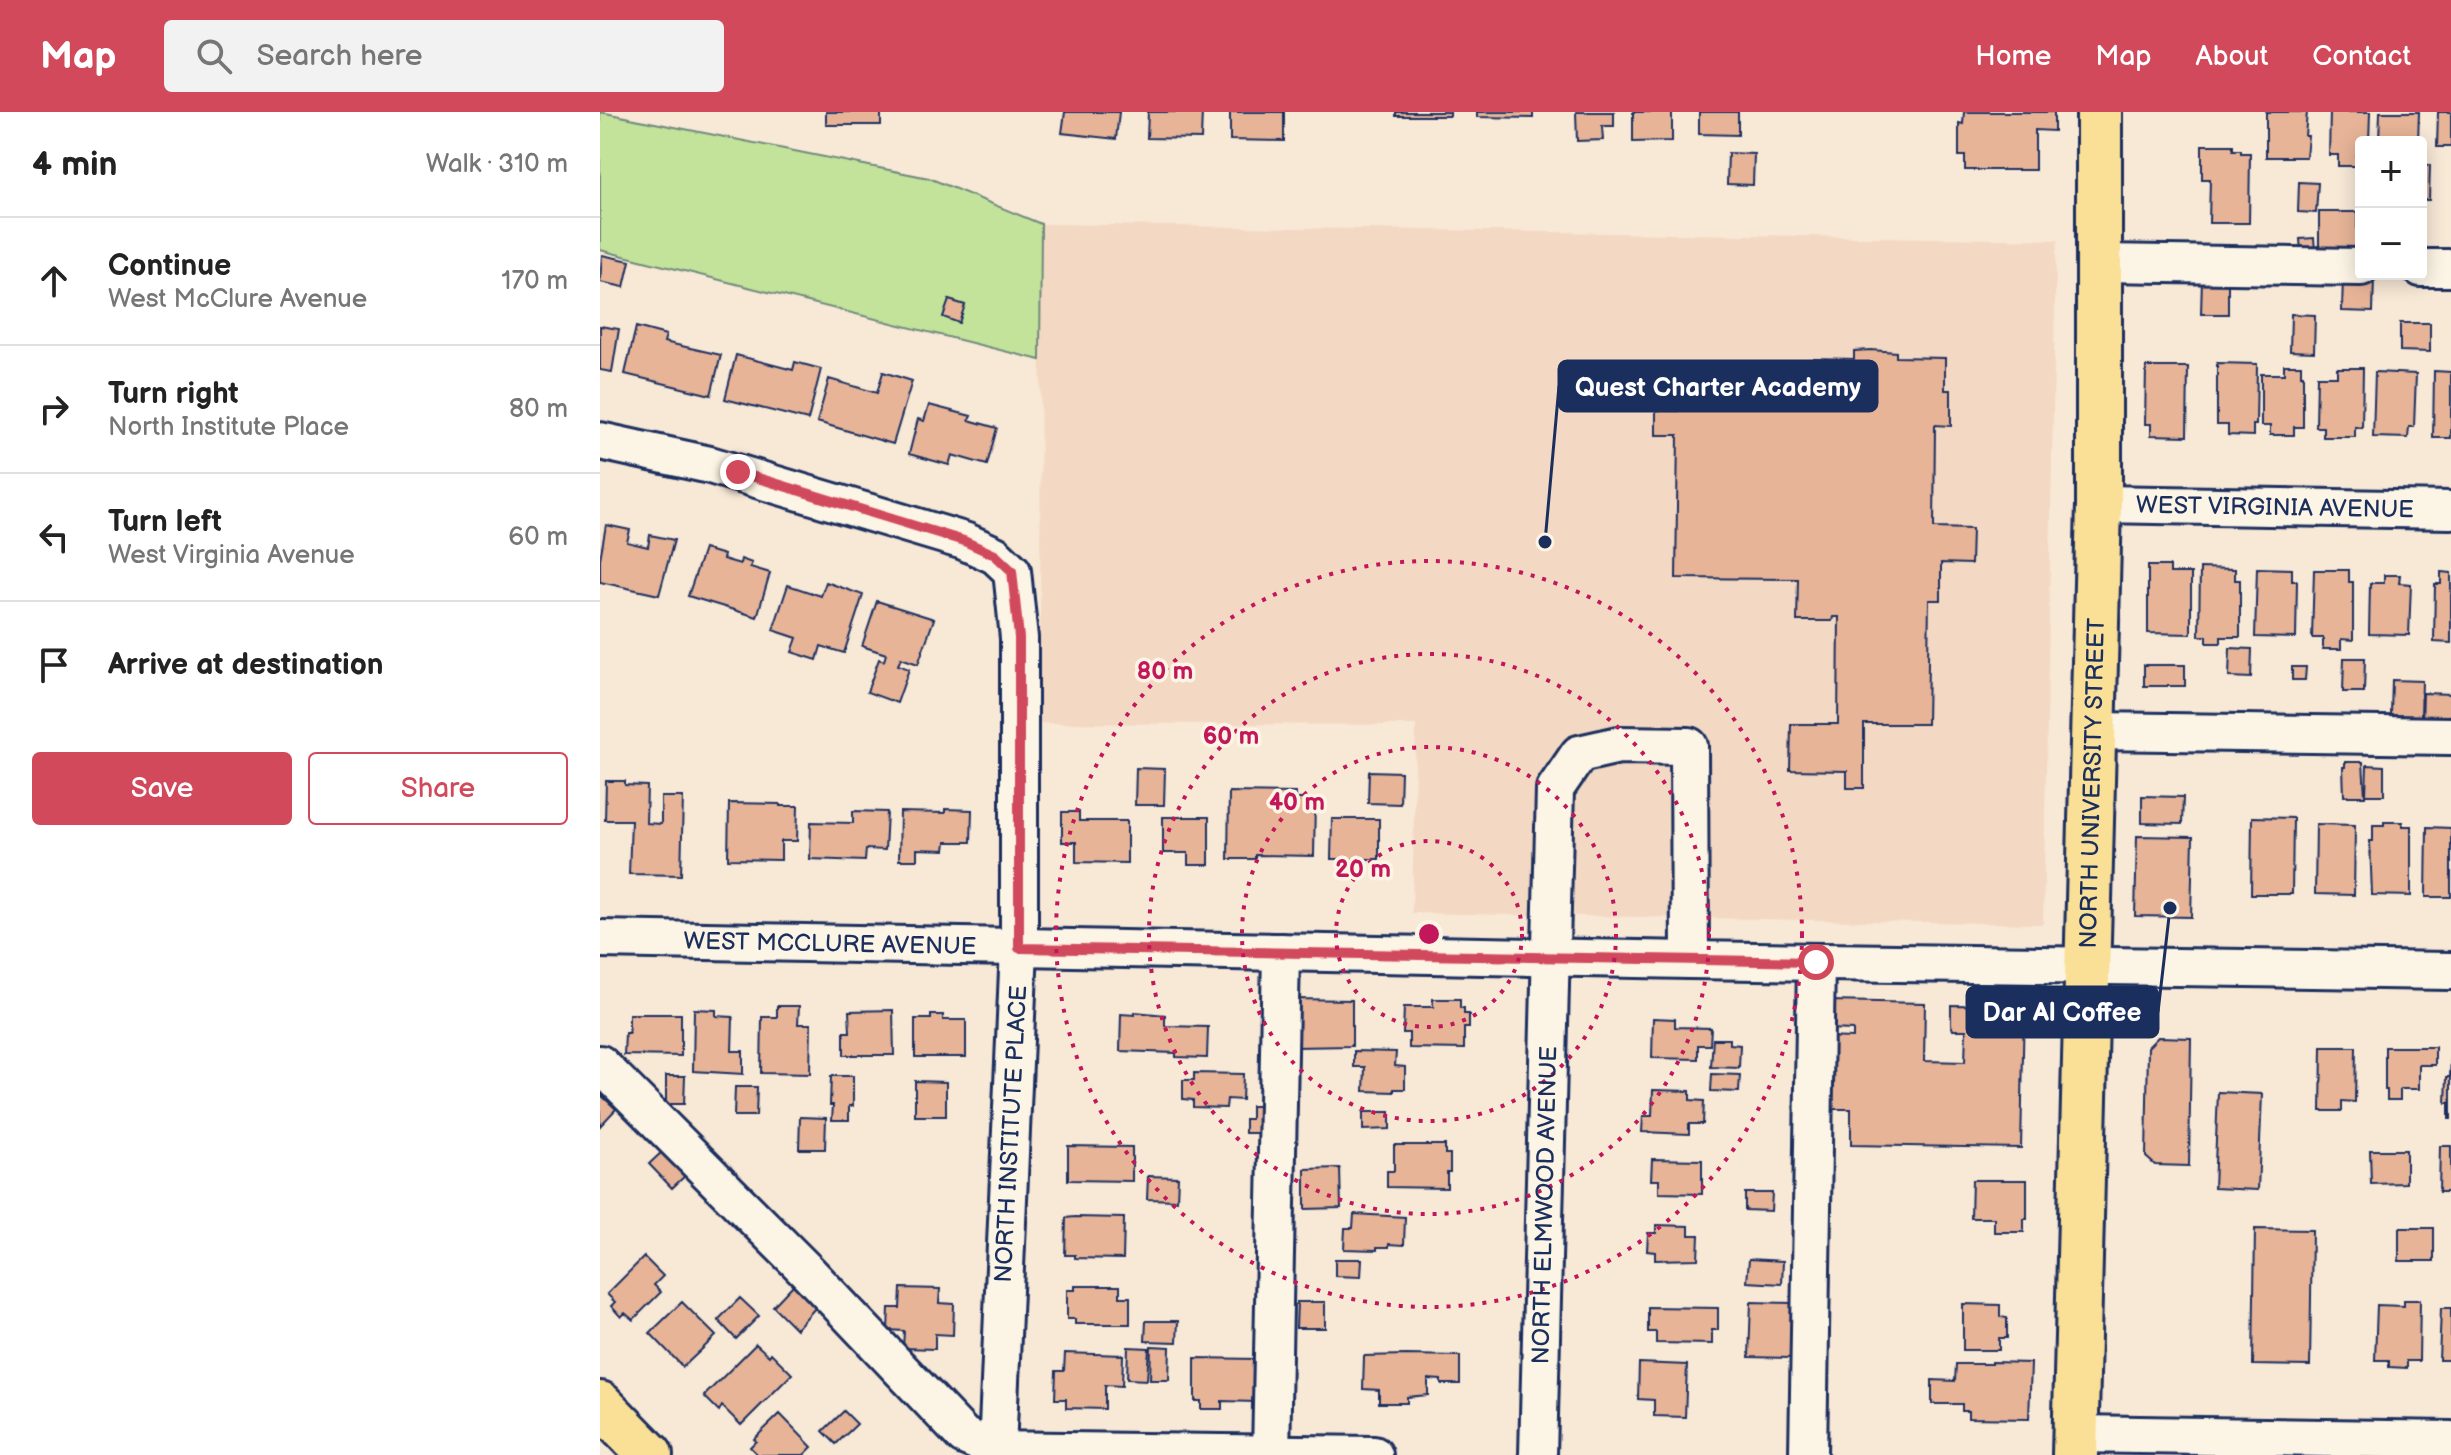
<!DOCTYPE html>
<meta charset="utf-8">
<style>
body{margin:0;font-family:"Balsamiq Sans",sans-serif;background:#f2f2f2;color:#222}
.controls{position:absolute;right:24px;top:24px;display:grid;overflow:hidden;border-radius:8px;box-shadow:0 4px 20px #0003}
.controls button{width:72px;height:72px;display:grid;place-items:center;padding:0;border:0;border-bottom:2px solid #e0e0e0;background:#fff;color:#222;font:40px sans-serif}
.stop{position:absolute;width:24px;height:24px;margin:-18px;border:6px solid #d1495b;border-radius:50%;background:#fff}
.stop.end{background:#d1495b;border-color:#fff;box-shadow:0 2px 8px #0008}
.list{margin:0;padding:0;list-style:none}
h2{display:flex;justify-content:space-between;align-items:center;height:104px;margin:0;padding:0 32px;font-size:34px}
h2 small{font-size:26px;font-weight:400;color:#767676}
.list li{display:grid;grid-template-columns:52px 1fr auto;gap:24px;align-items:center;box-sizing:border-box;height:128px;padding:0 32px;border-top:2px solid #e0e0e0}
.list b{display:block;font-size:30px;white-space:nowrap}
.list p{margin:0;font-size:26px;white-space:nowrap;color:#767676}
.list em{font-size:26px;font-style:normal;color:#767676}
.actions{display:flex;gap:16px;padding:24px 32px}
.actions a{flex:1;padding:18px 0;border:2px solid #d1495b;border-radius:8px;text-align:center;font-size:28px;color:#d1495b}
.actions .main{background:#d1495b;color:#fff}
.icon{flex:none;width:44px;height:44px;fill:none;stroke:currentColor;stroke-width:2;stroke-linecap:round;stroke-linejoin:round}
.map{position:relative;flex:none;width:1851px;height:1343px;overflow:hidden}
header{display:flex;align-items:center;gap:48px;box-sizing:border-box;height:112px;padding:0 40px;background:#d1495b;color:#fff}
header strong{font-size:38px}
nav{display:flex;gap:44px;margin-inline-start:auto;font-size:28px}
.search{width:560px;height:72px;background:#f2f2f2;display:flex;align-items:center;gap:20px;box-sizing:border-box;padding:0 28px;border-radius:8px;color:#767676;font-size:30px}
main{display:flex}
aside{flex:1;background:#fff}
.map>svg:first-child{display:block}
</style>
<header>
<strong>Map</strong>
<div class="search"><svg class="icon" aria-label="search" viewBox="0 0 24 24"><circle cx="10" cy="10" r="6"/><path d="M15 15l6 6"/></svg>Search here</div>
<nav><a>Home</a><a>Map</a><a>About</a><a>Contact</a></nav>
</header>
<main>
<aside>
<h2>4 min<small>Walk · 310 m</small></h2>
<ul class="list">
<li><svg class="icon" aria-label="ahead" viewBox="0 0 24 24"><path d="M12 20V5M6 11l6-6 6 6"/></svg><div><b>Continue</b><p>West McClure Avenue</p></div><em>170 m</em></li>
<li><svg class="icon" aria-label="right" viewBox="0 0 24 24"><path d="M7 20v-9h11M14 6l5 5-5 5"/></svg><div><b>Turn right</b><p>North Institute Place</p></div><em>80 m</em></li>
<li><svg class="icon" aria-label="left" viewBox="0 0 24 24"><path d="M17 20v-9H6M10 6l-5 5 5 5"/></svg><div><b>Turn left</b><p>West Virginia Avenue</p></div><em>60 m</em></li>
<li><svg class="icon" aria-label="arrive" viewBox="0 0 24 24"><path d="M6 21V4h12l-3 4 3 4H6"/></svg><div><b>Arrive at destination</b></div></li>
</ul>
<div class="actions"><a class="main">Save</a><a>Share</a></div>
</aside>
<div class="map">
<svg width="1851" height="1343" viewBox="0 0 1851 1343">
<rect width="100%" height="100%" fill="#f8e8d6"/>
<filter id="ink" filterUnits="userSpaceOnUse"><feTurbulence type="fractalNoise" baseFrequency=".0125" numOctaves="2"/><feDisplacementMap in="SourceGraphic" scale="16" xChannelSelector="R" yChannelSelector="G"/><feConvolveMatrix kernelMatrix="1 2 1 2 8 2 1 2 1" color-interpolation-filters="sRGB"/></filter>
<g filter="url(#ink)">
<path fill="#f3d8c3" d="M441,112l1017,16 -2,13 -13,671 -631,-11 4,-188 -376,-2z"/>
<path fill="#c3e39b" stroke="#6f897c" stroke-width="2" d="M0,0l329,66 112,46 -1,136 -440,-110z"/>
<path fill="#e7b498" stroke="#1b2f5e" stroke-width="2" d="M226,0h55v13h-55z
M465,0h54l-3,27 -54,-6z
M548,0h54l-1,27 -54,-1z
M630,0h54v29l-54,-1z
M796,0h54v4h-54z
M877,0h56v6l-56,-1z
M976,0h38v14h-12l1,14 -26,1z
M1033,0h39v29l-39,1z
M1099,0h39v23l-39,-1z
M1364,0h90v19l-19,-1v40h-70v-14h-6v-33l4,1z
M1666,0h41l-2,24h3l-2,21h-40z
M1730,0h40l-1,30h-8v14h-5v10h-18v-11h-9z
M1780,0h39l-1,30h-39z
M1838,0h13v35h-14z
M1602,33h31v5h8v3h9l-1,70h-40l1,-44h-8z
M1128,41l26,1 -1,31 -26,-1z
M1821,53h9l-1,35h-8z
M1699,70l19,1 -2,30 -18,-1z
M1719,100h38v37h-38z
M1714,126l1,13 -14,1 -1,-13z
M2,143l28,6 -6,26 -24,-5z
M1743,165l31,1 -1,34 -31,-1z
M1602,166l26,1v35h-27z
M349,188l16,5 -6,18 -16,-6z
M1691,202l24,1 -1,37 -24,-1z
M1800,211h30v29l-30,-1z
M0,214l19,3 -7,43 -12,-2z
M36,215l30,8 -2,7 57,13 -10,40 -86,-21z
M1271,238l25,2v5l49,1v32h6v36l-16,-1 -1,103 38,1 -1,35 -30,-1v37h-12l-2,124h-63v64h-17v-17l-57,-1 1,-46h47l1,-107h-6l-1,4h-35l1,-42 -122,-1 2,-143h-22v-25l21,1 1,-20 136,2v-35l40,1v-8z
M136,243l57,15 2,-8 26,7 -13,51 -83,-21z
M1617,251l40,1 -1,61h-3v11l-25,-1v-10h-11z
M1684,253h17v10h2v52h-9v8h-24v-9h-9v-52h23z
M1546,255h42l-1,69 -36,-1v-11h-6z
M1737,256h26l-1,60 -7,-1v10h-32v-10h-7l1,-51h20z
M1834,259l17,1v66h-18z
M283,260l29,9 -19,63 -76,-22 12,-43 48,14z
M1775,260l41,2 -2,53h-5l-1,11 -35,-1z
M329,293l42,11 -2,4 28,8 -10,37 -35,-10 -3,10 -40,-11 9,-35 6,2z
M6,413l24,5 -3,12 21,5 2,-12 24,5 -15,55 -59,-13v-23z
M104,437l20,6 -1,4 17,5 1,-5 11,4 -2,4 20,6 -13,44 -69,-21z
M1548,454h22v7h21v61l-43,-1z
M1600,456l35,1v11h5v57h-19v6h-14v-7h-8z
M1657,456l35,1v12h5l-1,57 -41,-1z
M1714,458h35v12h4v58l-12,-1v10h-18v-11h-11z
M1841,460l10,1v70l-17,-1 1,-58h6z
M1784,463h16l-1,8 12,1 -2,51 -40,-1 1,-51h14z
M226,470l37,13 -19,58 -23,-7 -4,14 -25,-8 5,-14 -24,-8 15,-45 33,11z
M277,489l57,18 -16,45 -17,-6 -3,7 11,4 -12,34 -30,-11 12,-33 5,2 2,-7 -24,-8z
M1630,536l22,1 -1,29 -22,-1z
M1744,546h21l-1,34h-21z
M1544,553h41v21h-41z
M1692,555h14l-1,13h-13z
M1792,568l30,1 -1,35 -30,-1z
M1823,581l28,1v33l-29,-1z
M1745,650h18l2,34h-21l-1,-29h2z
M1767,653l17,1v29h-18z
M536,656l29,1 -1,36h-29z
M769,659l32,1 -1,32 -32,-1z
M6,669h19v4l22,1 -1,37 15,1v-27h22l-2,78 -52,-1 2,-54h-26z
M629,680l67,1v6h19l-1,57 -59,-1v4h-27z
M1542,684l41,1 -1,27 -40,-1z
M129,691l51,1v2h18l-1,35h-16v19l-53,-1z
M345,697l27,1 -1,32h-25l-1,8 -28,-1v11h-18l1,-48 45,1z
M253,699l34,1 -2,38 -19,-1 -1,12 -55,-2 1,-37 42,1z
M462,700h17v9h48v42l-51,-1v-20h-14z
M563,705h46v48h-21v-12h-25z
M1652,705l41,1 -1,76h-41z
M732,707h47v40h-48z
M1784,710h18v4h9v70l-39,-1 -2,-54h3v-16h11z
M1716,712l39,1 -1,70 -39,-1z
M1827,715l24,1v69h-25z
M1537,724l56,1 -2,80 -56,-1z
M694,887l58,1v46l-58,1z
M833,887h27v9h4v6h5v14h-5v21l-55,-1v-15h-6l1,-26h29z
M1229,889l96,2 -1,58 41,1 1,-32h-13l-2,-6v-19l73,1 -3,142 -170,-3v-36h-29l2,-72 29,1v-8l-25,-1z
M177,894h22l-1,18h13l-1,50 -49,-1 1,-56h15z
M94,897l22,1v6l17,1 -1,34h11v23l-50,-3z
M293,898l1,45h-50v-23h6l-1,-21z
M535,900l30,3v11l43,1 -1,31 -31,-1v-4l-56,-2 1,-37 14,1z
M29,902h52v42l-57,-1 1,-22h4z
M331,903h12v5h23v37h-51v-38h16z
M1053,906l22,1v8l36,1 -1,17h-12v14l-46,-1z
M1558,925l33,1 -2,128 -34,-1 -9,-8 2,-110z
M1113,927h17v5l10,1 -1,23 -28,-1z
M1722,935h34l-1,55 -13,-1v10h-21z
M1785,935h50v18h-16v24h-19v11h-13v-10h-2z
M754,939l42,1 -1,14 10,1v22h-11v3l-30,-1 1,-24h-11z
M1851,945v62h-2v-16h-3l1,-26h3z
M594,961l49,1 -1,26 -15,-1 -1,9 -33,-1v-7l-10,-1v-19h11z
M1112,962l28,1 -1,17 -28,-1z
M66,964h19l-1,28h-18z
M231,964h22v30h-4v14h-17l1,-15h-3z
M315,969l31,1v34h-31z
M135,975h22l-1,29h-22z
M1053,978l37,1v9l14,1 -1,23h-14v10l-47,-2 1,-16h9z
M1618,980l44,2 -4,96 -44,-2z
M0,982l16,15 -16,17z
M651,994h16l2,27h-24v-14h6z
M763,1000h27v17l-27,1z
M200,1005l26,1 -1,31h-26z
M794,1033h51v9h5v18h-3v16l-60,-1v-16h7z
M468,1034l64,1v34l-64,-1z
M1840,1034h11v46h-12z
M64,1038l23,24 -15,14 -23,-24z
M1770,1038h36v33l-35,1z
M1052,1047l50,1v34l-43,-1v-13h-8z
M740,1056l1,40 -36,1v-40z
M548,1064l30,1 -1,23 -30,-1z
M1372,1068h55v39h-3v13h-30v-14h-23z
M1145,1081h27l-1,18 -26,-1z
M754,1102l51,3 -1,28 -15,-1v3h-12v3l-33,-1 1,-21h8z
M475,1105l49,1 -1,41 -48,-1v-3h-10l1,-37z
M1056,1113l33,1v9h10l-1,24 -43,1v-8l-8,-1 1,-18h8z
M1799,1116h35v33h-35z
M1655,1117l57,1 -2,136 -57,-1z
M44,1145l19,19 -9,9 7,7 -28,28 -8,-7 -4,4 -10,-11 4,-4 -8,-8z
M735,1147h27l-1,18 -26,-1z
M1149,1147l34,2 -1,23 -35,-2z
M194,1172l23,22 -21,23 -23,-23z
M475,1174h45v11h10v27h-55v-5h-8v-29h8z
M301,1176l39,1 -1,14 15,1 -1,31 -18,-1v15l-32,-1 1,-17 -16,-1 1,-22h11z
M140,1186l19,18 -23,23 -18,-19z
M1804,1188h16l-1,61h-12v7l-18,-1v-7h-14l2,-55 27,1z
M82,1190l34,34 -33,31 -33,-34z
M697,1190h28v26h-29z
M1151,1190l41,1 -2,55 -41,-1z
M1363,1192l37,1v12l7,1v20h-8v12h-36z
M1048,1195l70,1v22h-6v14l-56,-1v-11h-8z
M1841,1196h10v52h-12z
M546,1209h32l-1,21 -32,-1z
M156,1232l13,12 2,-3 21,21 -51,51 -19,-19 -3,5 -15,-15z
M551,1234l19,1 -1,33h-19z
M528,1235l21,1 -2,32 -20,-1z
M465,1241l58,2 -1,31 -17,-1v24l-39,-1v-9h-11l1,-28h8z
M806,1243l54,1v28h-19v-4l-13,-1v16l-21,2v6h-28v-13l-16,-1 1,-33z
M595,1246l62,1 -1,43 -34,-1v8h-21v-8h-6z
M1392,1250l39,1 -2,56 -61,-1v-7h-6v-7h-30v-24l23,1 1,-17h36z
M1039,1251l48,2 -2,52 -31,-1v-16l-16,-1z
M244,1299l13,13 -21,20 -13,-13z
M180,1302l32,33 -8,8h-46l-8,-8 6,-6 -2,-2z"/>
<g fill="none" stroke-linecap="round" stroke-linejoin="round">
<defs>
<g id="minor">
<path d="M1501,151l260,4"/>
<path d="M1821,156h30"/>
<path d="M0,329l110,24 254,76 31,14 17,16 7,67v310l-22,502 -5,5"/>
<path id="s1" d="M1499,392l352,6"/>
<path d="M1494,619l357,5"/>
<path id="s2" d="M0,827l1090,21 761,11"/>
<path d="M0,952l208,208 156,164 33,14 4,5"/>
<path d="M1477,1322l374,6"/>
<path d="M397,1338l377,5"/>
<path d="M671,1343l10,-503"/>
<path id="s3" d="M938,1343l17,-666 24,-35 40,-9 70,1 1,214"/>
<path d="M1208,1343l8,-493"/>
</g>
<g id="major">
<path d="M0,1292l50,51"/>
<path id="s4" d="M1475,1343l24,-951v-392"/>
</g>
</defs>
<use href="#minor" stroke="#1b2f5e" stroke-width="42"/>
<use href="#major" stroke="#1b2f5e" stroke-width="50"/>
<use href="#minor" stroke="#fcf5e5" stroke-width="36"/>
<use href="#major" stroke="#fadf96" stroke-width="44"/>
</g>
</g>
<g fill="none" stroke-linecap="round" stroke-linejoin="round" filter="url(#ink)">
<path stroke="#d1495b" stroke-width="10" d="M138,360l226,69 31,14 17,16 7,67v310l797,14"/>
</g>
<g fill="none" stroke="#c2185b" stroke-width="4" stroke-dasharray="4 8">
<circle cx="829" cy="822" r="93"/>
<circle cx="829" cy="822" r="187"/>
<circle cx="829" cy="822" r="280"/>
<circle cx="829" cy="822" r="373"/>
</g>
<g text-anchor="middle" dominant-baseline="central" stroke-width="7" stroke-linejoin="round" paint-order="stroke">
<g font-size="24" fill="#1b2f5e" stroke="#fcf5e5">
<text stroke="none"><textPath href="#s1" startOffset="176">WEST VIRGINIA AVENUE</textPath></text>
<text stroke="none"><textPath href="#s4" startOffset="672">NORTH UNIVERSITY STREET</textPath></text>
<text stroke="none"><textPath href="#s2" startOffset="230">WEST MCCLURE AVENUE</textPath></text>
<text transform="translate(411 1022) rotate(-87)">NORTH INSTITUTE PLACE</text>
<text stroke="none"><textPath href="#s3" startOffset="250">NORTH ELMWOOD AVENUE</textPath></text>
</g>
</g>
<circle cx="829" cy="822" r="12" fill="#c2185b" stroke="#fcf5e5" stroke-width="4"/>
<g font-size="24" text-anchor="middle" font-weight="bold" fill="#c2185b" stroke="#fcf5e5" stroke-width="7" stroke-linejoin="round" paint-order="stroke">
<text x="565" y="567">80 m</text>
<text x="631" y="632">60 m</text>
<text x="697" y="698">40 m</text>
<text x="763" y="765">20 m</text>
</g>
<path fill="none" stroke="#1b2f5e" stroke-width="3" d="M945 430L959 274M1570 796L1558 900"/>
<g fill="#1b2f5e" stroke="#fcf5e5" stroke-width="3">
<circle cx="945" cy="430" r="8"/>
<circle cx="1570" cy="796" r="8"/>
</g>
<g fill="#1b2f5e" stroke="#1b2f5e" stroke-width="3">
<rect x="959" y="249" width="318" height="50" rx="8"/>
<rect x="1367" y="875" width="191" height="50" rx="8"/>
</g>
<g font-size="26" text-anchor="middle" font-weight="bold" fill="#fff">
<text x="1118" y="284">Quest Charter Academy</text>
<text x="1462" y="909">Dar Al Coffee</text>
</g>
</svg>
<div class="controls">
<button>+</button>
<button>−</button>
</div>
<div class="stop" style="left:1216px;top:850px"></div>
<div class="stop end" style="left:138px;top:360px"></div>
</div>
</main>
